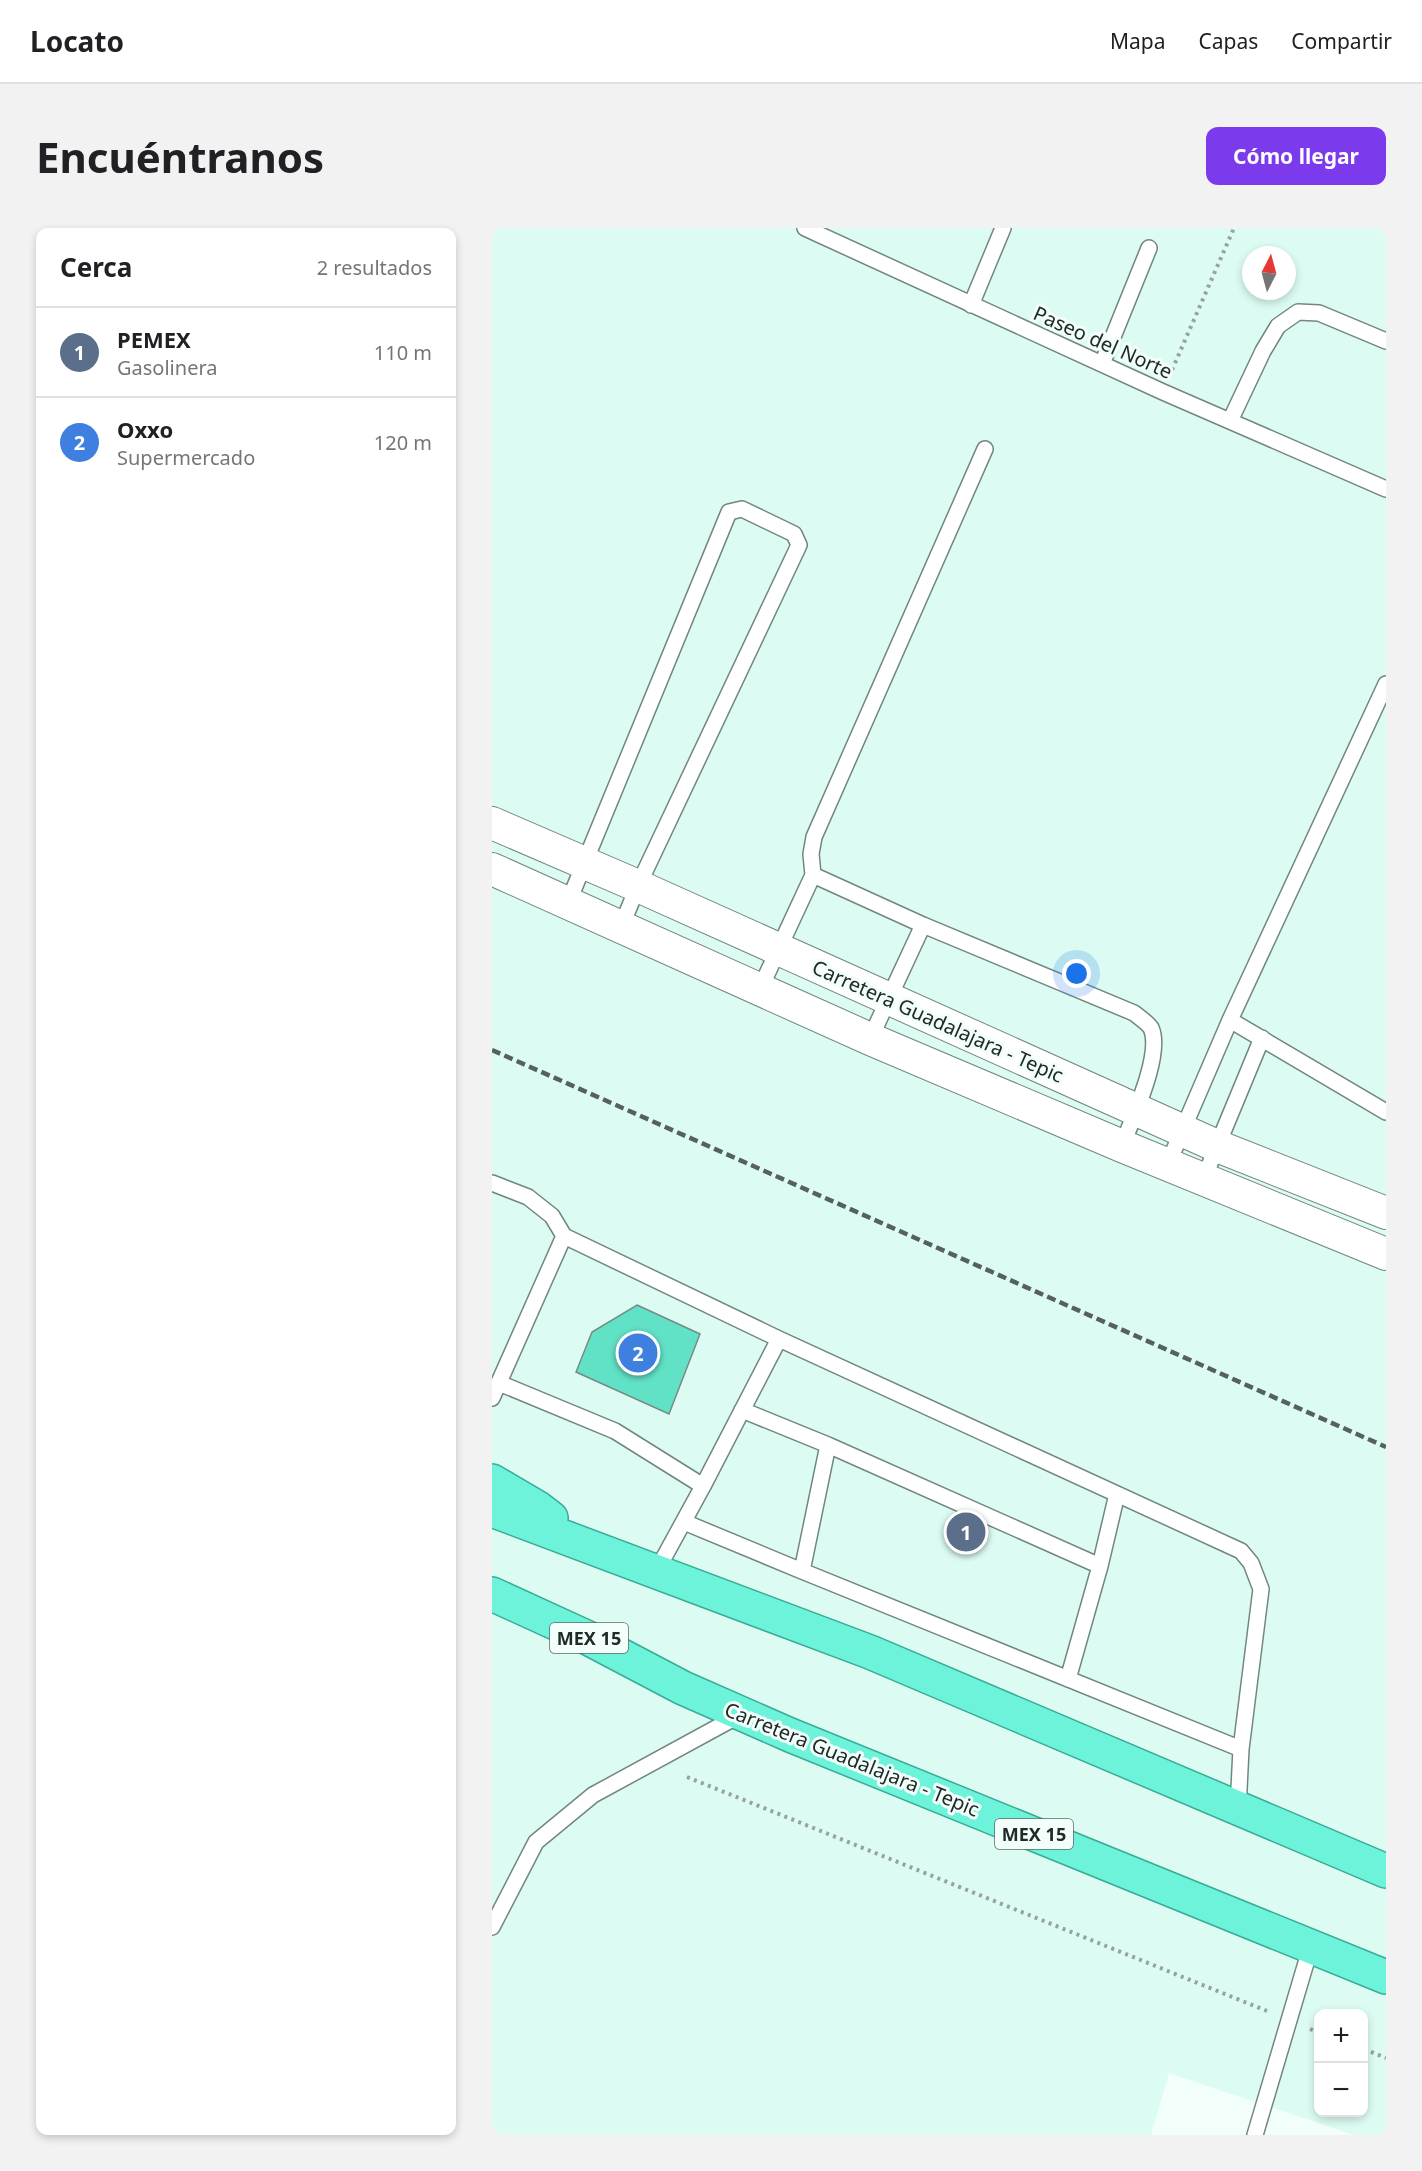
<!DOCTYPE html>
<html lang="es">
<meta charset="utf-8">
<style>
body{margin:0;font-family:"Noto Sans",sans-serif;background:#f2f2f2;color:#202124}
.controls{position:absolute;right:18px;bottom:18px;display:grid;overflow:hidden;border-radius:12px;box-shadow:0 3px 9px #0003}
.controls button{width:54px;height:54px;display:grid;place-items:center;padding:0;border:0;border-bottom:2px solid #e0e0e0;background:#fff;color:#202124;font:30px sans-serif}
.compass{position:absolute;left:750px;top:18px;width:54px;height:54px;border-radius:50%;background:#fff;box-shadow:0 3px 9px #0003;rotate:6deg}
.you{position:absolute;left:585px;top:746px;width:21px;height:21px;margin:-15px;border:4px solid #fff;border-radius:50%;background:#1a73e8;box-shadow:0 0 0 9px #1a73e833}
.badge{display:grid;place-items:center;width:39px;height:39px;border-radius:50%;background:#7c3aed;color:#fff;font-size:20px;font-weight:700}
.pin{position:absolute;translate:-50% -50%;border:3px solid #fff;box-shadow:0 2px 6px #0006}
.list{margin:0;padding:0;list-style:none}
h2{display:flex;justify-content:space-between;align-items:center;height:78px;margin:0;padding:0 24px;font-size:26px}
h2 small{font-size:20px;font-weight:400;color:#757577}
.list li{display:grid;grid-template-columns:39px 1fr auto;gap:18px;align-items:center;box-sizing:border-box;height:90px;padding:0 24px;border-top:2px solid #e0e0e0}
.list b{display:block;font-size:22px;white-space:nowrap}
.list p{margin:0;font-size:20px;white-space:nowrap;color:#757577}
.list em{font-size:20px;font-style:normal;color:#757577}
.map{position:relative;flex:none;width:894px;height:1907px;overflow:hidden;border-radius:12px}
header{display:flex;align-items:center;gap:36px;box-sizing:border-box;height:84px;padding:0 30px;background:#fff;border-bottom:2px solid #e0e0e0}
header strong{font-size:28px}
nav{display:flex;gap:33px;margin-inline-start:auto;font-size:21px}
.intro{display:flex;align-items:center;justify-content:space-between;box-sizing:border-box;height:144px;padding:0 36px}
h1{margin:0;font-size:42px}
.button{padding:15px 27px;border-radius:12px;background:#7c3aed;color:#fff;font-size:21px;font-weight:700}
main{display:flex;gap:36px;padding:0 36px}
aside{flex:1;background:#fff;border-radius:12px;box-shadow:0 3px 9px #0003}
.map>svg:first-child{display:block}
</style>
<header>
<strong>Locato</strong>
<nav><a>Mapa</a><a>Capas</a><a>Compartir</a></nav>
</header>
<div class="intro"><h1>Encuéntranos</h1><a class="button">Cómo llegar</a></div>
<main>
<aside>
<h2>Cerca<small>2 resultados</small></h2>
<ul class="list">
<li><span class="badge" style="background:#5c6f8a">1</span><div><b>PEMEX</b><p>Gasolinera</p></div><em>110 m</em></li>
<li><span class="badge" style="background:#3f7fe0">2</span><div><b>Oxxo</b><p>Supermercado</p></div><em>120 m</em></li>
</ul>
</aside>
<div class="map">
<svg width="894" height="1907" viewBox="0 0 894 1907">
<rect width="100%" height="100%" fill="#f1fefa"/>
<path fill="#dcfcf3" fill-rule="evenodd" d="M0,0h894v1907h-32l-185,-62 -18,62h-659zM759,27h36v36h-36zM826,1786h46v98h-46z"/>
<path fill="#61e2c7" stroke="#778b85" stroke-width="1.5" d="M145,1077l63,29 -31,80 -93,-42 16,-40z"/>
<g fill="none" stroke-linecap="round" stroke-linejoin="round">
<defs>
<path id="service" d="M313,0l358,164 223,97
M479,77l32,-77
M610,136l47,-116
M738,193l33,-70 15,-25 20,-14 21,1 67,28
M321,647l110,50 211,88c5,4 14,10 17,15 12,26 -19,91 -29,118
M76,675l161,-391 13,-3 52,25 5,11 -161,341 -17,41
M268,761l53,-114 -2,-21 3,-17 171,-388
M738,792l156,92
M378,811l53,-114
M676,936l62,-144 156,-336
M712,950l58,-140
M0,955l36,14 24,19 12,20
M7,1155l116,48 88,55 76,-147
M0,1170l72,-162 215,103 462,212 10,12 10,26 -20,160
M250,1182l86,35 -26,126 439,178 -3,60
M336,1217l272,121 -32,113
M192,1294l118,49
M608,1338l17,-72
M164,1344l47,-86
M0,1699l44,-85 57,-47 147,-80
M763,1907l56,-189"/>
<path id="minor" d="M0,595l146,63 579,260 169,67
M0,641l378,170 252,107 264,108"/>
<path id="trunk" d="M0,1253l46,27 13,10
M0,1282l378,142 516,219
M0,1366l94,43 97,51 107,47 596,242"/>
</defs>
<use href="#service" stroke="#728681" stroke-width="18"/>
<use href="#minor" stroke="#728681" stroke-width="34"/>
<use href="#trunk" stroke="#3aab95" stroke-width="36"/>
<path stroke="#97a29f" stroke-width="4" stroke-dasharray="3 4.5" stroke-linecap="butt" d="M680,142l62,-142
M195,1549l580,234
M818,1801l8,3
M872,1821l22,9"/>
<use href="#service" stroke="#fff" stroke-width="15"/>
<use href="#minor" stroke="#fff" stroke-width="32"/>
<use href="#trunk" stroke="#6cf3da" stroke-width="33"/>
<path stroke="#56605d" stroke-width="4.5" stroke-dasharray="9 4.5" stroke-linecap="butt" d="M0,822l894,397"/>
</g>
<g text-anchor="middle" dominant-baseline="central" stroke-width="6" stroke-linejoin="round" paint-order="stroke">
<g fill="#f1fefa" stroke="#606a67" stroke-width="1.5">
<rect x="58" y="1395" width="78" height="30" rx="4.5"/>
<rect x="503" y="1591" width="78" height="30" rx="4.5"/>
</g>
<g font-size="18" font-weight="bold" fill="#222a28">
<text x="97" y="1410">MEX 15</text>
<text x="542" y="1606">MEX 15</text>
</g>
<g font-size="20" fill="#222a28" stroke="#f1fefa">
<text transform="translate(611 114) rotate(24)">Paseo del Norte</text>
<text transform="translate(446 793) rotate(24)">Carretera Guadalajara - Tepic</text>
<text transform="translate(360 1531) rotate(22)">Carretera Guadalajara - Tepic</text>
</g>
</g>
</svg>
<div class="controls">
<button>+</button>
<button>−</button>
</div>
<svg class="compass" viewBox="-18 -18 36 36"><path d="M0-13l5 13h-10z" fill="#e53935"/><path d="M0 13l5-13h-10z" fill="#757577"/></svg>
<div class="you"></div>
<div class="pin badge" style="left:474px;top:1304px;background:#5c6f8a">1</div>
<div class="pin badge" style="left:146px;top:1125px;background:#3f7fe0">2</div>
</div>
</main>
